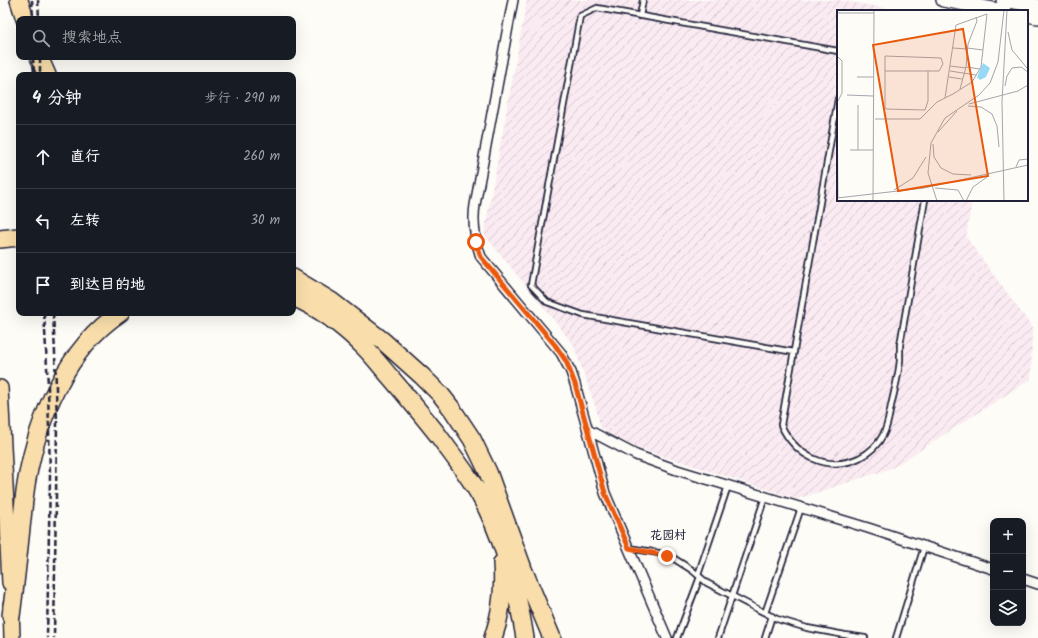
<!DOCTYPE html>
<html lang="zh">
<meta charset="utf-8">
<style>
body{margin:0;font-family:Kalam,"LXGW WenKai TC",sans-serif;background:#20242c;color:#f1f3f6}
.controls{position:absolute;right:12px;bottom:12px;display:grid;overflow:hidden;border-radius:8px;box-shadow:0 4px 16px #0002}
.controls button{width:36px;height:36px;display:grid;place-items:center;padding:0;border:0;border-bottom:1px solid #363941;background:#171b24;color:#f1f3f6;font:20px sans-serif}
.stop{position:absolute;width:12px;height:12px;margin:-9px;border:3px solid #ea580c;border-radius:50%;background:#fff}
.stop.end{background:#ea580c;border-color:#fff;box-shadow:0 1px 4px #0008}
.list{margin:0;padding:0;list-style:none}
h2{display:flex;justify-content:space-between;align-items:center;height:52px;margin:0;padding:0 16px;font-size:17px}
h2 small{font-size:13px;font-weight:400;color:#9ea1a6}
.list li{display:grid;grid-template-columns:26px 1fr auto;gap:12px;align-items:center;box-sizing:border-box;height:64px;padding:0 16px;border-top:1px solid #363941}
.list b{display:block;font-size:15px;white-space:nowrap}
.list em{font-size:13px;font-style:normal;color:#9ea1a6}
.icon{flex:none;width:22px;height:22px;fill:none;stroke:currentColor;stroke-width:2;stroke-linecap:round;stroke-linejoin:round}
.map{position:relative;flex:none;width:1038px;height:638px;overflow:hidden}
.search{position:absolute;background:#171b24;box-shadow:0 4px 16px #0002;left:16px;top:16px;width:280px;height:44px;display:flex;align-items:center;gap:10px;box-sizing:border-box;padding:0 14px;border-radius:8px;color:#9ea1a6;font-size:15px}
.panel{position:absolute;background:#171b24;box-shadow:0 4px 16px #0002;left:16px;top:72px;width:280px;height:244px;border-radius:8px}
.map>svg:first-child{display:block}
</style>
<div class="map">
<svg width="1038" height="638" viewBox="0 0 1038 638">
<defs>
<pattern id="industrial-furrows" width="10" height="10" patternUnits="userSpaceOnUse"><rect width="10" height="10" fill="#faeaf1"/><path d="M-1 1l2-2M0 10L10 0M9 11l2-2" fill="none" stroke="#d6c8d0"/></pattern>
</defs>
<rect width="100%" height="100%" fill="#fdfcf7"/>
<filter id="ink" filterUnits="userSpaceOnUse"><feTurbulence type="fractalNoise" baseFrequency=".025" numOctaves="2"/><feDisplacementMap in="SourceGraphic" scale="8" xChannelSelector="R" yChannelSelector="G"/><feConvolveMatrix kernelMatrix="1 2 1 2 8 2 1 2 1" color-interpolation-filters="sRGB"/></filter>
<g filter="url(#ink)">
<path fill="url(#industrial-furrows)" d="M527,0h312l62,11h-63v189h134l-6,37 66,90 -1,52 -139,89 -95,31 -156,-50 -30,-14 -11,-9 -4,-18 -23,-64 -89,-110z"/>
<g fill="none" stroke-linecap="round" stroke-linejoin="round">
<defs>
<path id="service" d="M640,16l3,-16
M838,99l-57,326c14,30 45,48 78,33 10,-5 19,-13 24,-23 5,-9 6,-20 8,-29 3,-14 8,-32 9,-46 0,-5 0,-10 0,-15l25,-145
M794,352l-211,-37 -36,-13 -16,-17 49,-269 17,-8 241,43
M629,548l30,5 14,5 19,12 15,13 70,36 30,9 38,7 20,3
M698,575l30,-89
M765,613l36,-105
M677,638l23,-61
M718,638l47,-141
M765,638l7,-22
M896,638l28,-91"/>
<path id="minor" d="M513,0l-38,205c-3,19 0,35 6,52l80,96 10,19 4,12 30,109 62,145
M588,430l48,25 41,15 191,58 125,41
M1023,579l15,5"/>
<path id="secondary" d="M943,0l61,11
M1003,0l35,6
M1027,15l11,2"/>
<path id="trunk" d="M0,388l10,195
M11,605l1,33"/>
<path id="motorway" d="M19,0l6,19
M39,57l8,18
M0,239l19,-2
M293,278l38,23 52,40 39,35 19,19 11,14 20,30 16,33 35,97 29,69
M293,297c26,11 51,30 71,50 10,10 19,22 28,32 16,19 31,37 46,56 18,25 37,48 50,76 19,40 30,83 37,127
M11,616c4,-30 7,-59 10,-88 2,-17 3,-33 6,-49 11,-61 40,-131 93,-166
M493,638c8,-23 11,-50 9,-75"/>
</defs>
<use href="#service" stroke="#22223b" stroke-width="8"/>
<use href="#minor" stroke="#22223b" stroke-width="12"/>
<use href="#secondary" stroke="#22223b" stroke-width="16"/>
<use href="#trunk" stroke="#22223b" stroke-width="18"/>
<use href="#motorway" stroke="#22223b" stroke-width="20"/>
<use href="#service" stroke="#fdfcf7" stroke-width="4.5"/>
<use href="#minor" stroke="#fdfcf7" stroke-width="9"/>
<use href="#secondary" stroke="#fdfcf7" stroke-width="13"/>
<use href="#trunk" stroke="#f9deab" stroke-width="15"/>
<use href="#motorway" stroke="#f9deab" stroke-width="17"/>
<path stroke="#22223b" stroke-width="2.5" stroke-dasharray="6 3" stroke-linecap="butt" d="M32,0l1,19
M38,0l1,19
M33,57l1,18
M40,57v18
M44,313l4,72 2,91 -3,162
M53,313l2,40 2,71 -3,214"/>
</g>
</g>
<g fill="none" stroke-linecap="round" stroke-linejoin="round" filter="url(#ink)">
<path stroke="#ea580c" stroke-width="5" d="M476,242l5,15 74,88 11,16 9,23 30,109 24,55 38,8"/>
</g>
<g text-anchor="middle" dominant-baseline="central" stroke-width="3" stroke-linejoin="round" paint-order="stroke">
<g font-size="12" font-weight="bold" fill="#22223b" stroke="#fdfcf7">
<text x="668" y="535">花园村</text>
</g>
</g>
<g transform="translate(837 10)">
<rect width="191" height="191" fill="#fdfcf7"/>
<path d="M146,53l7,5 -4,9 -6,3 -3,-3z" fill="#95d9f7"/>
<path fill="none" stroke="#a5a5ac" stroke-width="1" d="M0,3h37M171,22l4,18 15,18M116,38l14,1M130,38l16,2M0,46l5,5v32l-4,8M113,56l16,2M129,57l14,2M48,61h54l4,-7 -2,-6 -56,-2v51l1,2 39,1 3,-9v-30M113,61l26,4M20,67h16M112,67l13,2M168,76l2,-10 5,-8 9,-1 7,5M123,79l6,-22 2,-23 9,-23 -1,-4M0,82l1,106M10,85l26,1M132,94l49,-13 10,-6M131,96l13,1 11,7 5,12 2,21M38,109h45l17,-17 16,-8 19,-12 9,-15 6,-53 -31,11 -11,73M101,122l19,-21M96,134l1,13 7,11 12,6 18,1M13,140h23M21,140v-45M179,157l3,-7 9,-1M98,178l23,2 6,11M57,180l19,-12 13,-21M0,188l87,-10 104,-23M36,191l1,-191M100,191l-9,-28 3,-30 14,-25 34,-23 11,-12 8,-21 6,-52M129,191l7,-14 14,-10M167,191l-2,-99 5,-92"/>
<path fill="#e8590c" fill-opacity="0.15" stroke="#e8590c" stroke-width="2" d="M126,19l25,147 -90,15 -25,-146z"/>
<rect width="191" height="191" fill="none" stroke="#22223b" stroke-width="2"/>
</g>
</svg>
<div class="controls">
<button>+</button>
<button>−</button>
<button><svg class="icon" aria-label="layers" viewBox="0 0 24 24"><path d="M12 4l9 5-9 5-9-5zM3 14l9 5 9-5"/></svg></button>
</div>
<div class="stop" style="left:476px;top:242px"></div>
<div class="stop end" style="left:667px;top:556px"></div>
<div class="search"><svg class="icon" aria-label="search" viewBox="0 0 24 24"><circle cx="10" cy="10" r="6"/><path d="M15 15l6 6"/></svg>搜索地点</div>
<section class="panel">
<h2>4 分钟<small>步行 · 290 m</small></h2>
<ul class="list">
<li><svg class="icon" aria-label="ahead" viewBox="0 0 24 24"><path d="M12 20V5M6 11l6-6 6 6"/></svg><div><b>直行</b></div><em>260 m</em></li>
<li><svg class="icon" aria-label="left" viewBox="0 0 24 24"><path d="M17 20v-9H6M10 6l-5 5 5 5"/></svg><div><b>左转</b></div><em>30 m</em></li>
<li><svg class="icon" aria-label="arrive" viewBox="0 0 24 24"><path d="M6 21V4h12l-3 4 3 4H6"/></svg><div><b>到达目的地</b></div></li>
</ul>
</section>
</div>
